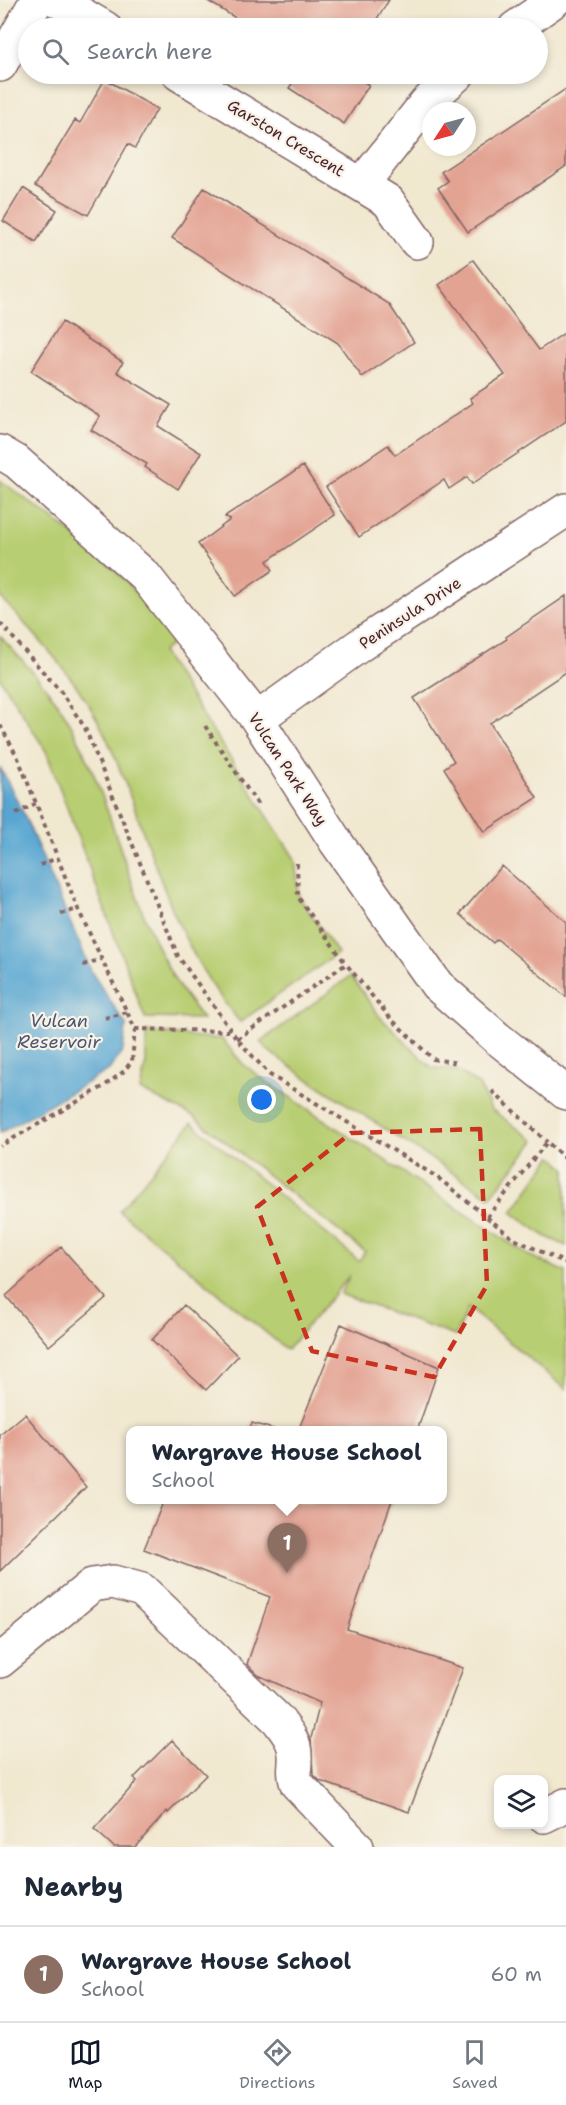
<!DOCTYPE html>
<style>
body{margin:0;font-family:"Shantell Sans",sans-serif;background:#f2f2f3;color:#1f2937}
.controls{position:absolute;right:18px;bottom:18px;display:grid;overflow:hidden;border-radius:12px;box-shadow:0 3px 9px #0003}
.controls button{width:54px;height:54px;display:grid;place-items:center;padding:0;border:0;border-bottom:2px solid #e0e1e3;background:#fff;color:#1f2937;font:30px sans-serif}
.compass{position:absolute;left:422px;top:102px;width:54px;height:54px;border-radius:50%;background:#fff;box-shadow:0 3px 9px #0003;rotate:234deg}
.you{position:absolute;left:262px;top:1100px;width:21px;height:21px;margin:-15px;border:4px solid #fff;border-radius:50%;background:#1a73e8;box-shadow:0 0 0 9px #1a73e833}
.badge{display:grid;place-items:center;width:39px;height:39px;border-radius:50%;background:#111827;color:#fff;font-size:20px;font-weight:700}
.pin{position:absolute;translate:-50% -50px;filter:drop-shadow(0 2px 3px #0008)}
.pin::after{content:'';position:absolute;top:32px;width:21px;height:18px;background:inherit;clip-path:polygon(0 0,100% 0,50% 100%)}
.popup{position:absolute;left:126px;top:1426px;width:321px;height:78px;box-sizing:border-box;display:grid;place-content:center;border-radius:12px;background:#fff;filter:drop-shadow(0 2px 4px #0005);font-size:20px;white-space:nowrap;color:#747a83}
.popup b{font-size:22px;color:#1f2937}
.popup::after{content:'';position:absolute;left:50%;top:100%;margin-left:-12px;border:12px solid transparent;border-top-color:#fff}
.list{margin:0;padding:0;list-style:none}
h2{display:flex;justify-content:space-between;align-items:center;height:78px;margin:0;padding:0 24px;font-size:26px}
h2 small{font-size:20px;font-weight:400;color:#747a83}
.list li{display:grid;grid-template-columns:39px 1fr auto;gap:18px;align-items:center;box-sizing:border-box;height:96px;padding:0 24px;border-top:2px solid #e0e1e3}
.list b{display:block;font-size:22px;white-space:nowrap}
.list p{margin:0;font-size:20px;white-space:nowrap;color:#747a83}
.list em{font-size:20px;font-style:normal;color:#747a83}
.icon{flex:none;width:33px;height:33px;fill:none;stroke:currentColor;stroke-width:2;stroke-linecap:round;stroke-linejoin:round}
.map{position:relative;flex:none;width:566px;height:1847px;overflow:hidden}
.search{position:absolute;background:#fff;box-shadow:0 3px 9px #0003;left:18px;right:18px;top:18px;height:66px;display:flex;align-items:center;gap:15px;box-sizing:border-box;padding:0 21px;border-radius:33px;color:#747a83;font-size:22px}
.sheet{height:174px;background:#fff}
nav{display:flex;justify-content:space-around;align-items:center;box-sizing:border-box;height:84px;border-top:2px solid #e0e1e3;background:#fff;font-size:16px;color:#747a83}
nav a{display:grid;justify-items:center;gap:3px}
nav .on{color:#111827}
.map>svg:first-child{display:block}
</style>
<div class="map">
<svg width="566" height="1847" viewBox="0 0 566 1847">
<rect width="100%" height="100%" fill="#f7f3e8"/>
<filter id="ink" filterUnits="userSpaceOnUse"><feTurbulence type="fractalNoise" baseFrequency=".0167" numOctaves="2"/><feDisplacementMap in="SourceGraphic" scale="12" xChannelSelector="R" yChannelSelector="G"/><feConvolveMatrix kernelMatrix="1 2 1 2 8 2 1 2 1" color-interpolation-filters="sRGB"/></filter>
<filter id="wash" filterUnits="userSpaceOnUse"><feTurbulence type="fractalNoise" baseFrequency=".008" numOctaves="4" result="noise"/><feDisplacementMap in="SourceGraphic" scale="24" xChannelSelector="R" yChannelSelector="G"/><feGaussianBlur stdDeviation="1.35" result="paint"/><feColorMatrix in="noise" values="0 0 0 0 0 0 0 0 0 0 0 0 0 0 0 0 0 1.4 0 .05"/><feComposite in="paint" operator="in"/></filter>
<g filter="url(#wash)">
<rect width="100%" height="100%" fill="#f1e8d0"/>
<path fill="#b8ce72" stroke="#81764e" stroke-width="1.5" d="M0,480c43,32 89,63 126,101 18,18 32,41 47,62l-11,9 133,207 4,38 39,56 -98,69c-74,-86 -88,-184 -133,-283 -25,-56 -66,-98 -107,-142z
M0,636c22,25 46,48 64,77 50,84 62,185 112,269 8,13 18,25 27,37l-58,-1 -99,-267 -46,-73z
M351,976l29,41 51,50 27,4 21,14 12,24 44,32 -45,56 -182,-118 -38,-27 -10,-10z
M146,1032l76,7 21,25 21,16 264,175 38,17v117l-98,-81 -13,28 -115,-42 10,-19 -63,75 -168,-139 73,-88 167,138 6,-9 -172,-136 -53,-26 6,-27z
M552,1156l14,13v77l-21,-10 -33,-24z"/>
<path fill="#57a6d1" stroke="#50627e" stroke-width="1.5" d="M0,767l23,45 69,161 34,52 -3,26 -14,19 -109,63z"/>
<g id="blocks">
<path fill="#e3a393" d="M206,0h183l-18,28h-119z
M299,74h53l17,11 -25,39 -55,-36z
M105,79l52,30 -22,39 -7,-4 -40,71 -53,-29 40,-66 5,3z
M566,89v77l-98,66 -30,-44 10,-7 -7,-9z
M23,188l34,22 -21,32 -33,-21z
M204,188l185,116 25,38 -52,35 -24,-34 -166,-105z
M473,260l66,90 27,-18v89l-94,63 -5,-7 -18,12 -5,-9 -85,57 -33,-50 62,-42 7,10 78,-52 -3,-5 35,-23 -66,-90z
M62,322l61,40 -6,10 54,33 -13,21 43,27 -23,36 -33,-22 2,-3 -56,-34 9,-14 -69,-45z
M303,466l32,49 -68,46 6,9 -38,26 -37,-52 32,-24 -5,-3z
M566,596v76l-76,51 47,75 -53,34 -40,-64 10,-7 -40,-63 93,-59 -1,-2z
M502,866l64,56v75l-69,-58 -4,4 -33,-29z
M61,1247l45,51 -57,48 -43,-50z
M184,1305l54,51 -32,34 -54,-50z
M341,1324l98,43 -22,64h-119z
M25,1414l61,73 -86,84v-136z
M252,1423l28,8h-31z
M164,1500h228l-45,129 116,39 -54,144 -89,-31 -7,-7 -2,-36 9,-35 -62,-28 -11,-11 23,-67 -126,-48z
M172,1740l34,35 -38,38 -1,-2 -32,36h-21l-20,-18 43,-48 -3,-3z"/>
</g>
</g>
<g filter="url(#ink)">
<use href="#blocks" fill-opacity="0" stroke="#846565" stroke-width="1.5"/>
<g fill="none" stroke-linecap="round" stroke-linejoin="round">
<defs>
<path id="minor" d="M57,0l48,28
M515,28l40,-28
M0,65l37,-65
M179,74l209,127 29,41
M362,184l64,-81 32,-29
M0,452l17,10 128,114 112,143 79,123 101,143 60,53 69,55
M257,719l103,-74 206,-135
M0,1661l92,-76 21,-3 29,8 136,130c8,11 17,21 17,35 1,12 -3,17 2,29l60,63
M544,1816l22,-11"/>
</defs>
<use href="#minor" stroke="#846565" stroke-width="36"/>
<path stroke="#846565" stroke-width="4" stroke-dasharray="4.5 4.5" stroke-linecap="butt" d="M0,623l61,69 24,36 93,228 59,83 33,36 167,102 77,62 52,24
M0,725l18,33 60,151 57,120 -3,32 -9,11 -20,15 -103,59
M205,726l53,79
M16,814l20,-11
M297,863l1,34 48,67
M40,865l17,-7
M61,914l17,-5
M83,965l19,-6
M105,1018l22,-6
M135,1029l94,2
M237,1039l109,-75 45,55 42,40 25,4
M492,1091l55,51
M487,1217l60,-75 19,17"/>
<use href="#minor" stroke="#fff" stroke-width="33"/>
</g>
</g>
<path fill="none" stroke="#c8321e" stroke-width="4.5" stroke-dasharray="12 8" stroke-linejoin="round" d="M480,1129l7,156 -53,92 -122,-26 -55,-144 94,-74z"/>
<g text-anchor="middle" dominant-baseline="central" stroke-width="4.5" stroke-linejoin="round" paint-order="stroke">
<g font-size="16" fill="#4a1f2b" stroke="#f7f3e8">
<text transform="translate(286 138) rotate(31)">Garston Crescent</text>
<text transform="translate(410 613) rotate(-33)">Peninsula Drive</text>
<text transform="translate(288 769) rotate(57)">Vulcan Park Way</text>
</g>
<g font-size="18" font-style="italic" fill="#4f556d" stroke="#f7f3e8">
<text x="59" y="1021">Vulcan<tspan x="59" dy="21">Reservoir</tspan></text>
</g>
</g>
</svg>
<div class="controls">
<button><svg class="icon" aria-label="layers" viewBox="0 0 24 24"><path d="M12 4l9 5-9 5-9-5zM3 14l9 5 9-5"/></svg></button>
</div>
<svg class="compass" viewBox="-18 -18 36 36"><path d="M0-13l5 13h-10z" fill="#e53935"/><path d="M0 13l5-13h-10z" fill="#747a83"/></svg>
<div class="you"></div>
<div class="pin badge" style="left:287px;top:1573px;background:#8d6e63">1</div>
<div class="popup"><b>Wargrave House School</b>School</div>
<div class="search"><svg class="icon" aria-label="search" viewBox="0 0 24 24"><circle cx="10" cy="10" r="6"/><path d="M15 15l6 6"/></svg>Search here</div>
</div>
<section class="sheet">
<h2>Nearby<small></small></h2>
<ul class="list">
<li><span class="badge" style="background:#8d6e63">1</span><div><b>Wargrave House School</b><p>School</p></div><em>60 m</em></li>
</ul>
</section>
<nav>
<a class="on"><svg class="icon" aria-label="map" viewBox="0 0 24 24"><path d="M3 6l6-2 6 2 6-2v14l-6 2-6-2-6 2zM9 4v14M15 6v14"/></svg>Map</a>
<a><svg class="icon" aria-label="directions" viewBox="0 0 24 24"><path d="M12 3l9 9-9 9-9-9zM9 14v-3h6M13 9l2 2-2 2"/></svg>Directions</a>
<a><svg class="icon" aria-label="saved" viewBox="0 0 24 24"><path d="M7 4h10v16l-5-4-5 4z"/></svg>Saved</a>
</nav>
